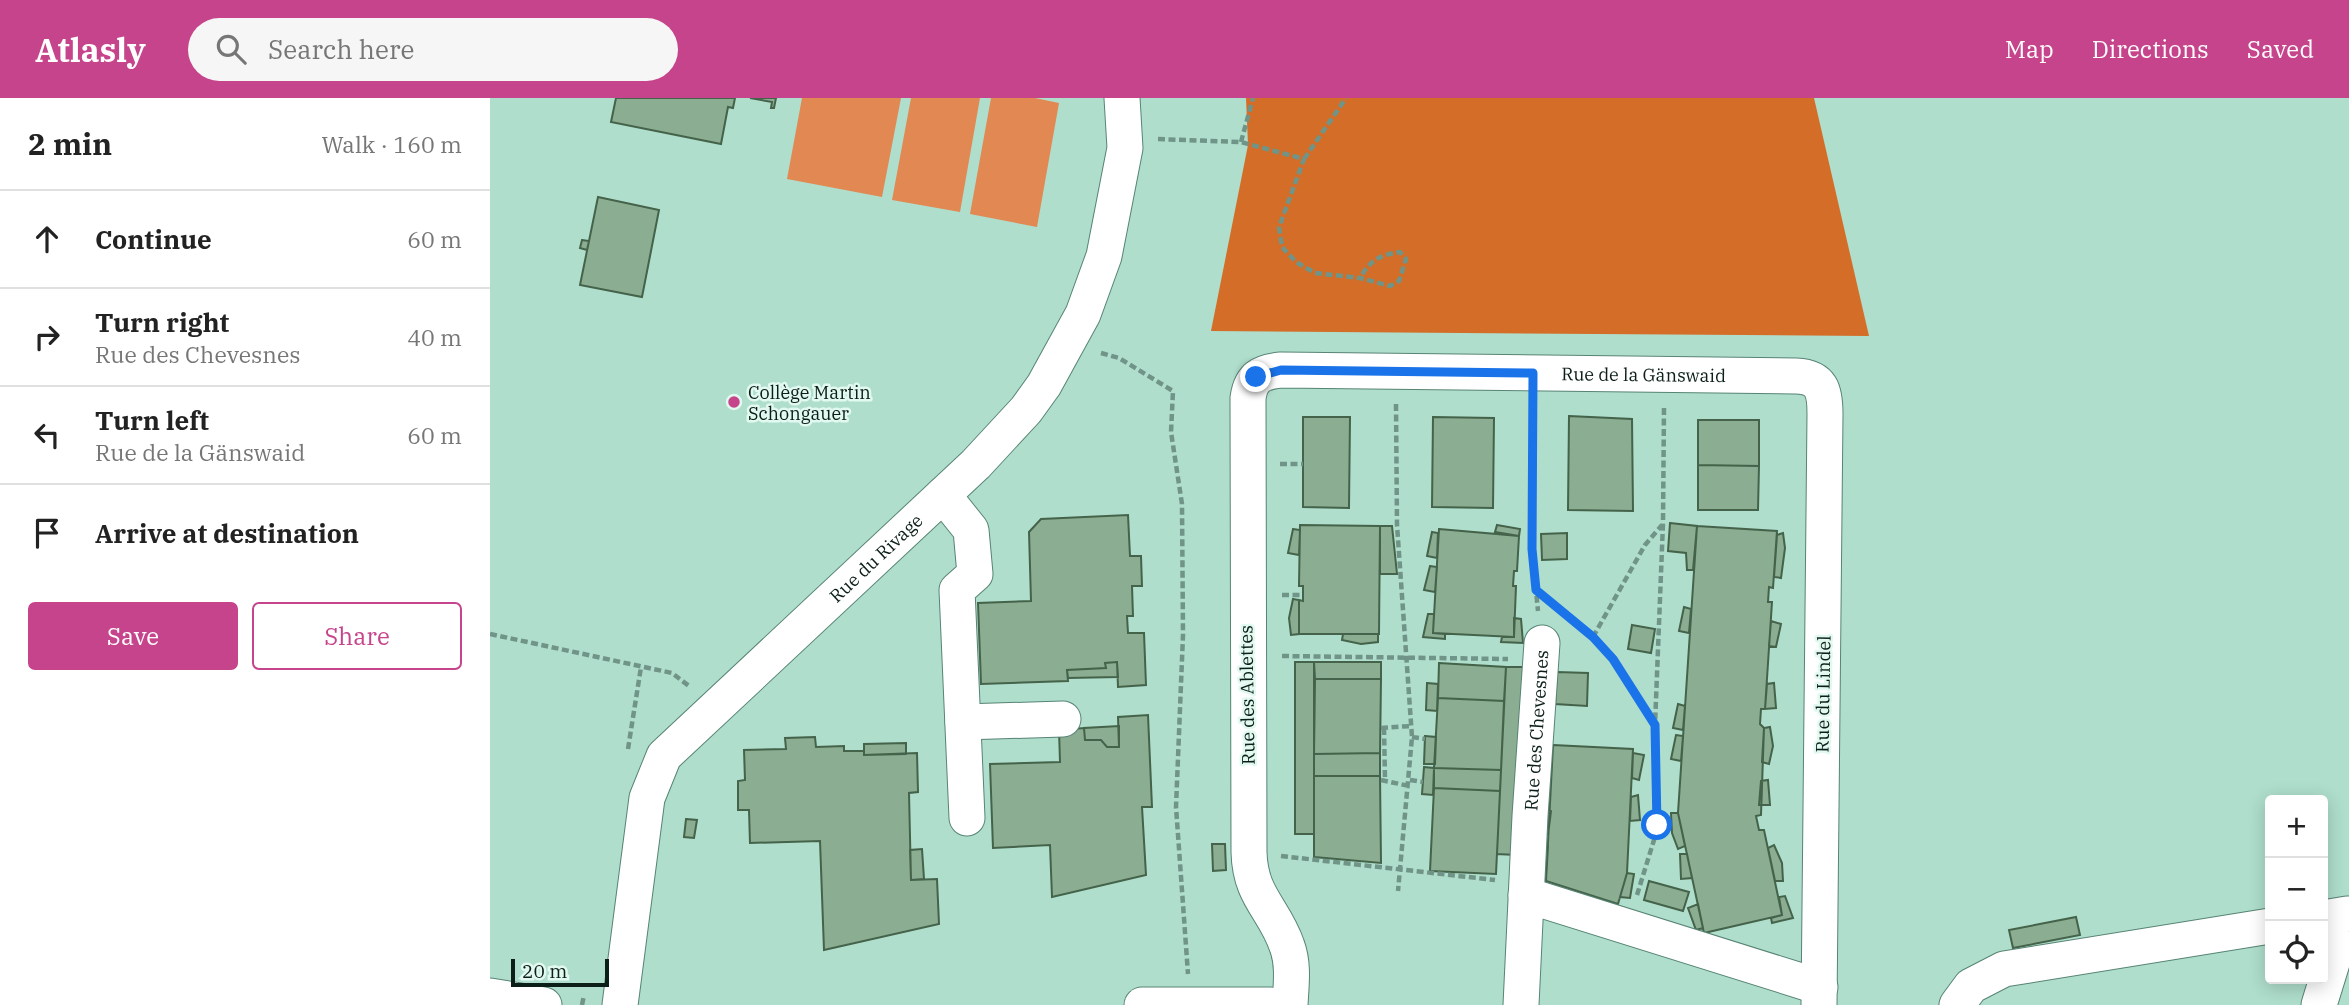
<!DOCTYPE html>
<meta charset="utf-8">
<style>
body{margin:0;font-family:"IBM Plex Serif",serif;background:#f6f6f6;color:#222}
.controls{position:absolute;right:21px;bottom:21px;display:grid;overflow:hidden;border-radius:7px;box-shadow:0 4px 18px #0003}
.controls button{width:63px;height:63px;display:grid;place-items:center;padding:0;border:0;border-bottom:2px solid #e0e0e0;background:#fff;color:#222;font:35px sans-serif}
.scale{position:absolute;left:21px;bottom:18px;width:98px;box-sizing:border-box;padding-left:7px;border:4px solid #0b1e18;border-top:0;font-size:19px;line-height:24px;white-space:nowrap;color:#0b1e18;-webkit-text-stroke:5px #e2f9f0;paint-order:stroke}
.stop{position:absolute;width:21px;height:21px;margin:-16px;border:5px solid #1a73e8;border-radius:50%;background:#fff}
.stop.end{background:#1a73e8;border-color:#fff;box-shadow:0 2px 7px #0008}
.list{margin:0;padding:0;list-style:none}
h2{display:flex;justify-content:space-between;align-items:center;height:91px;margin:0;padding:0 28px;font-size:30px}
h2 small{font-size:23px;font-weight:400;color:#767676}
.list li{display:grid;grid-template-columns:46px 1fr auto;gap:21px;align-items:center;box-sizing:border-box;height:98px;padding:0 28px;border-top:2px solid #e0e0e0}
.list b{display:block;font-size:26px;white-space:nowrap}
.list p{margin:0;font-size:23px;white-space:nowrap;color:#767676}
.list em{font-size:23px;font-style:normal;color:#767676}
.actions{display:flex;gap:14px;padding:21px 28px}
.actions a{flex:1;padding:16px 0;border:2px solid #c6448b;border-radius:7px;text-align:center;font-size:24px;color:#c6448b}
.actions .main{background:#c6448b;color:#fff}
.icon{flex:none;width:38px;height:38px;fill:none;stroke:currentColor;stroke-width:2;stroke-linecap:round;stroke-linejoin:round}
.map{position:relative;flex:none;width:1859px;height:907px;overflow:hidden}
header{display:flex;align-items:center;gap:42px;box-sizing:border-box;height:98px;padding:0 35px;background:#c6448b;color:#fff}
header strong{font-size:33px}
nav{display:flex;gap:38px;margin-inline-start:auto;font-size:24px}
.search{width:490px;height:63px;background:#f6f6f6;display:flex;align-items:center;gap:18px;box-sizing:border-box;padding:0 24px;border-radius:38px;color:#767676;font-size:26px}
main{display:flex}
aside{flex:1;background:#fff}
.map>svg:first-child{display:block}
</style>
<header>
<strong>Atlasly</strong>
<div class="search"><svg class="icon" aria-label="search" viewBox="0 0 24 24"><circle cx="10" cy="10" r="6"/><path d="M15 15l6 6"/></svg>Search here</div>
<nav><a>Map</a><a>Directions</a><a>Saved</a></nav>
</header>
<main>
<aside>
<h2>2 min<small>Walk · 160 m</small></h2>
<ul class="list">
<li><svg class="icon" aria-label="ahead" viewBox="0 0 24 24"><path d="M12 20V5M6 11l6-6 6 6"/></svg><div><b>Continue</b></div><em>60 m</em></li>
<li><svg class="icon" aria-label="right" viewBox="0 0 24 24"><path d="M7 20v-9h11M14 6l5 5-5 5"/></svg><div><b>Turn right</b><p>Rue des Chevesnes</p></div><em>40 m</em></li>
<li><svg class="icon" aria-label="left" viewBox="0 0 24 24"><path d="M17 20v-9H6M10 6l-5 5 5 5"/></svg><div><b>Turn left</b><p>Rue de la Gänswaid</p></div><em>60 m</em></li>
<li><svg class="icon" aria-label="arrive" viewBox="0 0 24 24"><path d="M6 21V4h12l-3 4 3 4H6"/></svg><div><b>Arrive at destination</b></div></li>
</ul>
<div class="actions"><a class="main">Save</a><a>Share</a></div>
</aside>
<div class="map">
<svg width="1859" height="907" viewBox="0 0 1859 907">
<rect width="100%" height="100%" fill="#afdecc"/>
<path fill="#e28853" d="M312,0h99l-19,99 -95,-18z
M421,0h69l-20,114 -68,-12z
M501,0h44l24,5 -22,124 -67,-13z"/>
<path fill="#d46d27" d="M756,0h568l55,238 -658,-5 37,-186z"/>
<path fill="#8bad91" stroke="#44634a" stroke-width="2" d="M126,0h119l-2,10 -5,-1 -7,37 -110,-22z
M260,0h26l-2,10h-3l1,-6z
M108,99l61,13 -17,87 -62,-12z
M92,142l7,1 -2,9 -7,-2z
M1079,318l63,3 1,92 -65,-1z
M813,319h47l-1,91 -46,-1z
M943,319l61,1 -1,90 -61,-1z
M1208,322h61v46l-61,-1z
M1208,367l61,1 -1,44h-60z
M638,417l2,41h11l1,30h-10l1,30h-6l1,17h16l2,52 -28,2 -1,-25 -12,1 1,5 -39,2 1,11 -87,3 -3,-81 53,-2 -2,-69 12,-13z
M1180,425l27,3 -4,44h-6l-1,-17 -18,-2z
M810,427l80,1 -1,108h-80v-34l4,1v-15h-4z
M1007,427l23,4 -1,7 -24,-4z
M890,428h12l5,48h-17z
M1207,428l80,5 -4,57 -4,-1 -1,15h4l-7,107h-4l-1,15 4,4 -3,87 -5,1 3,14h5l18,85 -78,18 -26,-120z
M803,431l7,1 -1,25 -11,-2z
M949,431l80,7 -2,35h-3l-1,15h3l-2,51 -81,-4z
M942,434l6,1 -1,25 -10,-2z
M1077,435v26l-25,1 -1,-26z
M1293,435l2,15 -4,30 -7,-1 3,-42z
M940,468l7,1 -2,25 -11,-2z
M803,501l6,1v34l-8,1 -2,-17z
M1194,509l7,2 -2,24 -10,-2z
M938,516h6l-1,19 12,1v5l-22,-2z
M1024,520l7,1 2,24 -22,-1 1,-5h12z
M1281,523l10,3 -5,23 -7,-1z
M1142,527l23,4 -4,24 -23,-4z
M853,536h35v8l-17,2 -19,-4z
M627,564l1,15 -50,1 -1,-8 39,-2 -1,-5z
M805,564h19v172h-19z
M824,564h67v17h-66z
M949,565l67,4 -2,34 -66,-3z
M1016,569h18l-8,188 -19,-1z
M1067,574l31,1 -1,33 -32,-2z
M825,581h66l-1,74 -66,1z
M937,585l11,1 -1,27 -11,-1z
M1284,585l2,25 -11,1 2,-25z
M948,600l66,3 -3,69 -67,-2z
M1188,606l7,2 -2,24 -10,-2z
M658,617l4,92h-10l4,68 -94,22 -2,-52 -57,3 -3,-84 70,-2 -1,-32 25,-2 1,12h16l6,7h12l-1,-30z
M629,628v21h-12l-6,-7h-16l-1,-12z
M1280,629l3,19 -4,18 -7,-2 2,-34z
M1186,637l7,1 -2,25 -10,-2z
M935,638l11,1 -1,27h-11z
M325,639l1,10 28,-1v5h20v4l53,-2 1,39 -9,1 2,87 26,-1 2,45 -115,26 -4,-109 -70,2 -1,-33h-11v-29l7,-1 -1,-30 42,-1 -1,-11z
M416,645v11l-42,1v-11z
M1063,647l80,4 -6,124 -9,31 -72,-23z
M890,655v23h-66v-22z
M1143,655l11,2 -5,25 -7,-2z
M934,669l10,1 -1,27 -11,-1z
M944,670l67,2 -1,21 -66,-3z
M824,678h66l1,87 -67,-6z
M1278,682l2,25h-11l2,-24z
M944,690l66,3 -4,83 -66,-3z
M1148,697l2,25 -10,1 1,-24z
M1053,712l8,1 -3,24 -8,-1z
M1181,715h7l7,33 -7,3 -6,-16z
M196,721l11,1 -3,18 -10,-1z
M722,746h13l1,26 -13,1z
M1052,746l6,2 -2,34 -7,-1z
M1284,747l8,18 1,18h-8l-7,-33z
M432,751l2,30 -13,1 -1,-30z
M1190,756h7l5,24 -11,1z
M1137,775l7,1 -4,24 -10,-1z
M1159,783l40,11 -6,19 -39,-11z
M1295,798l8,22 -21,5 -1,-5 11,-3 -3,-18z
M1208,806l5,24 -7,2 -8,-22z
M1586,819l4,18 -67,13 -4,-18z"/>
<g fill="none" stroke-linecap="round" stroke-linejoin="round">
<defs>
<g id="minor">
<path d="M453,397l28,35 4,44 -18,16 10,228"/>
<path d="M473,624l100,-3"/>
<path d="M1036,797l294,92"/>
<path d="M0,898l54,9"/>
<path id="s1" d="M130,907l27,-207 17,-42 312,-292 50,-54 18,-25 39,-71 21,-58 21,-108 -3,-50"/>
<path d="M652,907h128"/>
<path id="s2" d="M800,907c1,-20 4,-40 -3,-59 -13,-38 -37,-49 -38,-94l-1,-454c3,-21 13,-26 33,-28l515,6c26,1 29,15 29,38l-6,591"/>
<path id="s3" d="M1031,907l9,-189 12,-173"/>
<path d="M1467,907l14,-19 33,-17 266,-43"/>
<path d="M1829,907l28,-91 -24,4"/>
</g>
</defs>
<use href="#minor" stroke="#578474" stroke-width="37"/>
<path stroke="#709487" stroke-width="4.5" stroke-dasharray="7 3.5" stroke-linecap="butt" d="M668,41l83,3 63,17 -25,68 3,20 14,15 19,11 45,5 30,8 9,-5 7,-22 -6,-7c-20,3 -30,8 -40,26
M751,44l12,-44
M814,61l42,-61
M611,255l18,5 54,33 -2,41 11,72 1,131 -7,172 12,167
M906,306l1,121 15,212 -14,154
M1043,309l-1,142 6,62
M790,366h23
M1047,492l56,47 20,22 41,65
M792,497h21
M0,536l182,39 17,13
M1103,539l52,-92 17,-20
M792,558l226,3
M891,630l30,-2
M894,630l1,52
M922,639l13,2
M138,651l13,-82
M891,682l28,6
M920,682l13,2
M791,758l214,24
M1147,797l17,-55 4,-30 -3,-85 8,-202 1,-116
M92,907l2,-10"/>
<use href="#minor" stroke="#fff" stroke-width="35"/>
</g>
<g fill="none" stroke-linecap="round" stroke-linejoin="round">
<path stroke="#1a73e8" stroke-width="9" d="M766,279l25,-7 252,3 -1,176 4,41 57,47 20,22 42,66 2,100"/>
</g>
<circle fill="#c6448b" stroke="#e2f9f0" stroke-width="2.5" cx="244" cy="304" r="7"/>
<g text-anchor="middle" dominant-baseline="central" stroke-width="5" stroke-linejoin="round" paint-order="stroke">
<g font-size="18" fill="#0b1e18" stroke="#e2f9f0">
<text stroke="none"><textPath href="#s2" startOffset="1027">Rue de la Gänswaid</textPath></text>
<text stroke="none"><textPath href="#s1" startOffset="544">Rue du Rivage</textPath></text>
<text transform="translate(1333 596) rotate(-89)">Rue du Lindel</text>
<text transform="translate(757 597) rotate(-91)">Rue des Ablettes</text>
<text stroke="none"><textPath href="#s3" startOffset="275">Rue des Chevesnes</textPath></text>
</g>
<g font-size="18" fill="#0b1e18" stroke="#e2f9f0" text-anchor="start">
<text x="258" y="294">Collège Martin<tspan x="258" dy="21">Schongauer</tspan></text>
</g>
</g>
</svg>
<div class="controls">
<button>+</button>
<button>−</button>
<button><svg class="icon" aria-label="locate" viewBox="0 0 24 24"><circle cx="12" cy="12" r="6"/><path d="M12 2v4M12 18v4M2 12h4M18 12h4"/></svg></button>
</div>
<div class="scale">20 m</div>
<div class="stop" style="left:1167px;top:727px"></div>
<div class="stop end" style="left:766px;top:279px"></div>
</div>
</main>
